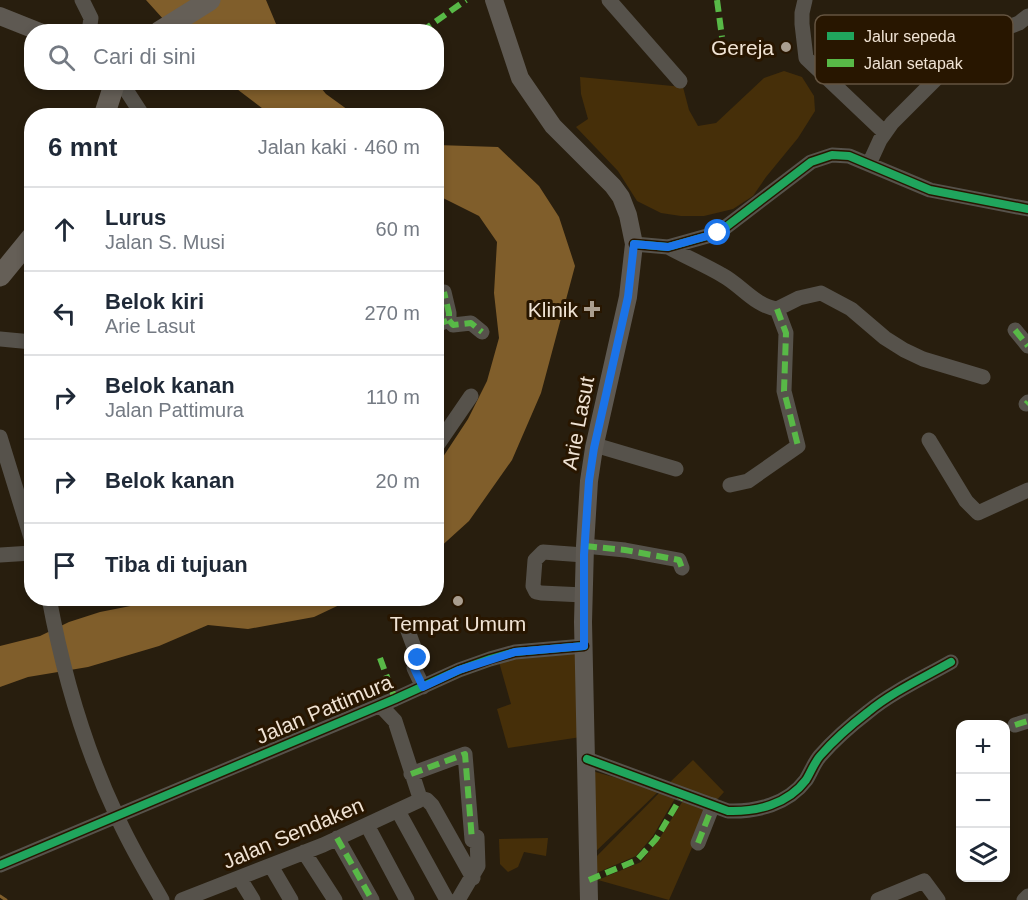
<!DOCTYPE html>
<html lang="id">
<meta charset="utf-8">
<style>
body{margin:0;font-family:Arial,sans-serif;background:#f6f6f7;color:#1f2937}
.controls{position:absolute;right:18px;bottom:18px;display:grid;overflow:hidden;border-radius:12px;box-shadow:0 3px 9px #0003}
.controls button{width:54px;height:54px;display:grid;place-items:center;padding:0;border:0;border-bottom:2px solid #e0e1e3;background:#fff;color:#1f2937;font:30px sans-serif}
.stop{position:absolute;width:18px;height:18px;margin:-14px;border:4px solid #1a73e8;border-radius:50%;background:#fff}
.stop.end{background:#1a73e8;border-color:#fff;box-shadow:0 2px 6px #0008}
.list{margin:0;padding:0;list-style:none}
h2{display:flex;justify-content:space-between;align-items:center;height:78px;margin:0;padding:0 24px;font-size:26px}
h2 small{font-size:20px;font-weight:400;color:#747a83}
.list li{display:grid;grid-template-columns:39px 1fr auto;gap:18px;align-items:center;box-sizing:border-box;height:84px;padding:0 24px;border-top:2px solid #e0e1e3}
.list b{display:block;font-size:22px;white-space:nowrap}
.list p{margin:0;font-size:20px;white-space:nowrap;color:#747a83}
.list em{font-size:20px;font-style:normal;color:#747a83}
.icon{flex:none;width:33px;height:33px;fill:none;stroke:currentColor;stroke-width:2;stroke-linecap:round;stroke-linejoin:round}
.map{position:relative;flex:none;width:1028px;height:900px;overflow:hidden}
.search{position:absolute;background:#fff;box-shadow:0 3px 9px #0003;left:24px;top:24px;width:420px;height:66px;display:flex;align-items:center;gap:15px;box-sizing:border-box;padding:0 21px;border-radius:24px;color:#747a83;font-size:22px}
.panel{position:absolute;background:#fff;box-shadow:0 3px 9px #0003;left:24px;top:108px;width:420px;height:498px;border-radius:24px}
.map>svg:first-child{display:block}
</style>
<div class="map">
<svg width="1028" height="900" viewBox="0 0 1028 900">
<rect width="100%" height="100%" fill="#281e0e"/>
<path fill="#462f09" d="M784,71l18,6 12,19 1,15 -17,27 -32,39 -13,19 -20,13 -29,7h-23l-20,-3 -24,-12 -19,-30 -42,-44 12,-8 -7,-25 -1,-17 103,10 6,23 9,16 18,-3 48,-45z
M581,648v89l-73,11 -11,-39 14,-5 -12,-42z
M693,760l31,32 -9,10 -48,-17z
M592,771l68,19 -68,65z
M662,790l15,5 -24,41 -17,20 -44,19 1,-15z
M684,799l25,10 -40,91 -71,-20 43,-18 20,-26z
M548,838l-2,18 -22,-4 -6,15 -10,5 -8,-8 -1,-25z"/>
<path fill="#805e2b" d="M146,0h120l13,31h-105z
M229,83h88l9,11 29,21h-84z
M437,145l61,2 41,39 20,31 16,49 -34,127 -29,67 -43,61 -32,29v-84l31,-47 19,-38 12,-43 -5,-45 3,-51 -18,-26 -42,-21z
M166,599h186l-38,18 -66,12 -40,-4 -49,21 -71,21 -60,10 -28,10v-41l40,-10 29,-14 31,-10z"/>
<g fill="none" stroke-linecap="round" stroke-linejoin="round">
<path stroke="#805e2b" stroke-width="3" d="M0,896l6,4"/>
<path stroke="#56524b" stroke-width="15" d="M82,0l9,18 -2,14
M609,0l71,81
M805,0l-3,13v11l4,34 79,75
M121,82l22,34
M869,164l11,-24 12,-17 53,-53 28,-26 22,-12 24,-9 9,-7
M634,244l34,3 50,-14 93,-71 21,-7 17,1 81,34 98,19
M668,247c18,10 37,18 54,28 19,10 33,31 55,34l22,-11 22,-5 30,16 34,29 19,12 19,9 60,18
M449,320l4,5 18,-2 11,9
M436,325l13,-5v-7l-5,-21
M1015,330l13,16
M0,339l32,3
M1026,404l2,-2
M0,437l32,104
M929,440l37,61 12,12 50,-23
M595,445l81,24
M436,447l35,-51
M730,485l18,-4 50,-35 -14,-55 2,-58 -9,-24
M585,546l40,4 54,10 3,8
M0,555l32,-2
M584,595l-43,-2 -5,-1 -3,-6 2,-26 8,-8 41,3
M49,598c14,75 35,148 67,216 13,30 30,58 46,86
M408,631l10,27 -4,10 9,19
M1015,725l13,-4
M587,759l141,52c29,1 60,-7 78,-31 5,-8 8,-17 14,-24 14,-16 31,-31 48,-44 24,-20 55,-34 83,-50
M411,774l54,-20 7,86
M420,798l7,2 5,5 41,73
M398,811l49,89
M367,825l40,75
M337,838l35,62
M698,843l15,-38
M304,852l31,48
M0,865l395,-166 64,-29 31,-11 25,-7 69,-6
M271,866l20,34
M240,879l13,21
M182,900l141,-55 95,-44 2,-3 -25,-77 -15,-16
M458,900l20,-34 -1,-29
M878,900l46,-19 14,19
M1024,900l4,-4"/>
<path stroke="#5e5952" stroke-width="18" d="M494,0l26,78 33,48 60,60 8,11 7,18 6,29 -6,53 -34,151 -5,33 -4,65 -2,76 6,278
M0,16l40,16"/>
<path stroke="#655f57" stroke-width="21" d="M159,32l51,-32
M104,116l11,-34
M0,276l32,-39"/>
<path stroke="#58b947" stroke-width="6" stroke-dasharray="12 6" stroke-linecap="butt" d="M717,0l5,37
M421,32l45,-32
M777,309l9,24 -2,58 14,55
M449,320l4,5 18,-2 11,9
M436,325l13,-5v-7l-5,-21
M1015,330l13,16
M1026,404l2,-2
M585,546l40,4 54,10 3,8
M380,658l15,41
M1015,725l13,-4
M411,774l54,-20 7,86
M337,838l35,62
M698,843l15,-38
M589,880l48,-20 19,-21 27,-45"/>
<defs>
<path id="cycleway" d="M634,244l34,3 50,-14 93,-71 21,-7 17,1 81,34 98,19
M587,759l141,52c29,1 60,-7 78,-31 5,-8 8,-17 14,-24 14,-16 31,-31 48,-44 24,-20 55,-34 83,-50
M0,865l395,-166 64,-29 31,-11 25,-7 69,-6"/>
</defs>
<use href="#cycleway" stroke="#281600" stroke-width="11"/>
<use href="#cycleway" stroke="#20a55d" stroke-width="8"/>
</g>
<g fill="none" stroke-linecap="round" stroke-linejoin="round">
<path stroke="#1a73e8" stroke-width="8" d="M418,658l-4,10 9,19 36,-17 56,-18 69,-6v-91l5,-74 5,-33 34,-151 6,-53 34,3 50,-14"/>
</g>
<g fill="#aa9e8f" stroke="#281600" stroke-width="2">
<circle cx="786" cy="47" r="6"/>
<path d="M589 300h6v6h6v6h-6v6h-6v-6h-6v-6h6z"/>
<circle cx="458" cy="601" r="6"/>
</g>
<g text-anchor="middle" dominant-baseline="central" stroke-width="6" stroke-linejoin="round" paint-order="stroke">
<g font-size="21" fill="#f0e3d4" stroke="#281600" text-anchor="end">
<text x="774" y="47">Gereja</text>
<text x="578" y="309">Klinik</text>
<text x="458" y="623" text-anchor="middle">Tempat Umum</text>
</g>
<g font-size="21" fill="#f0e3d4" stroke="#281600">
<text transform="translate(578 423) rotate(-79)">Arie Lasut</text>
<text transform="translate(324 709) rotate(-23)">Jalan Pattimura</text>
<text transform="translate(293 833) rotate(-23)">Jalan Sendaken</text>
</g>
</g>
<rect x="815" y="15" width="198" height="69" rx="9" fill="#281600" stroke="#645440" stroke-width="1.5"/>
<rect x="827" y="32" width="27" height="8" fill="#20a55d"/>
<rect x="827" y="59" width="27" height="8" fill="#58b947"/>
<g font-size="16" fill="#f0e3d4">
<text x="864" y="42">Jalur sepeda</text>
<text x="864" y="69">Jalan setapak</text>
</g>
</svg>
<div class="controls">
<button>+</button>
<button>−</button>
<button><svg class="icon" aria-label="layers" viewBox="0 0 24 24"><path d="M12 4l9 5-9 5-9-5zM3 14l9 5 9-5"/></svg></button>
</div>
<div class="stop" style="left:718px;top:233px"></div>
<div class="stop end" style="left:418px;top:658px"></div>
<div class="search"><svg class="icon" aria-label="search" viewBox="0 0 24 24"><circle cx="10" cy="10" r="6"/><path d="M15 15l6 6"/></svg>Cari di sini</div>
<section class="panel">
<h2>6 mnt<small>Jalan kaki · 460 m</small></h2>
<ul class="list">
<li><svg class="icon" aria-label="ahead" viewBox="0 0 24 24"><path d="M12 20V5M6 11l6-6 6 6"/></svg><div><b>Lurus</b><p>Jalan S. Musi</p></div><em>60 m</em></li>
<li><svg class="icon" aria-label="left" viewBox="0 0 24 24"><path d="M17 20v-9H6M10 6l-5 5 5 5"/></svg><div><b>Belok kiri</b><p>Arie Lasut</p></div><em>270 m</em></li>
<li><svg class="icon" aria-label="right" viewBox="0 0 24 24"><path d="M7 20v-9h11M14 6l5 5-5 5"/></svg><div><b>Belok kanan</b><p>Jalan Pattimura</p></div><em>110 m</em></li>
<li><svg class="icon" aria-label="right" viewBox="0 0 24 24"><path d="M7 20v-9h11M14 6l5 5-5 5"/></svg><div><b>Belok kanan</b></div><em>20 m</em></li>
<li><svg class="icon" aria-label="arrive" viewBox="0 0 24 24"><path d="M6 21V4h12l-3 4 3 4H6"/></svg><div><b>Tiba di tujuan</b></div></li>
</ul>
</section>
</div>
